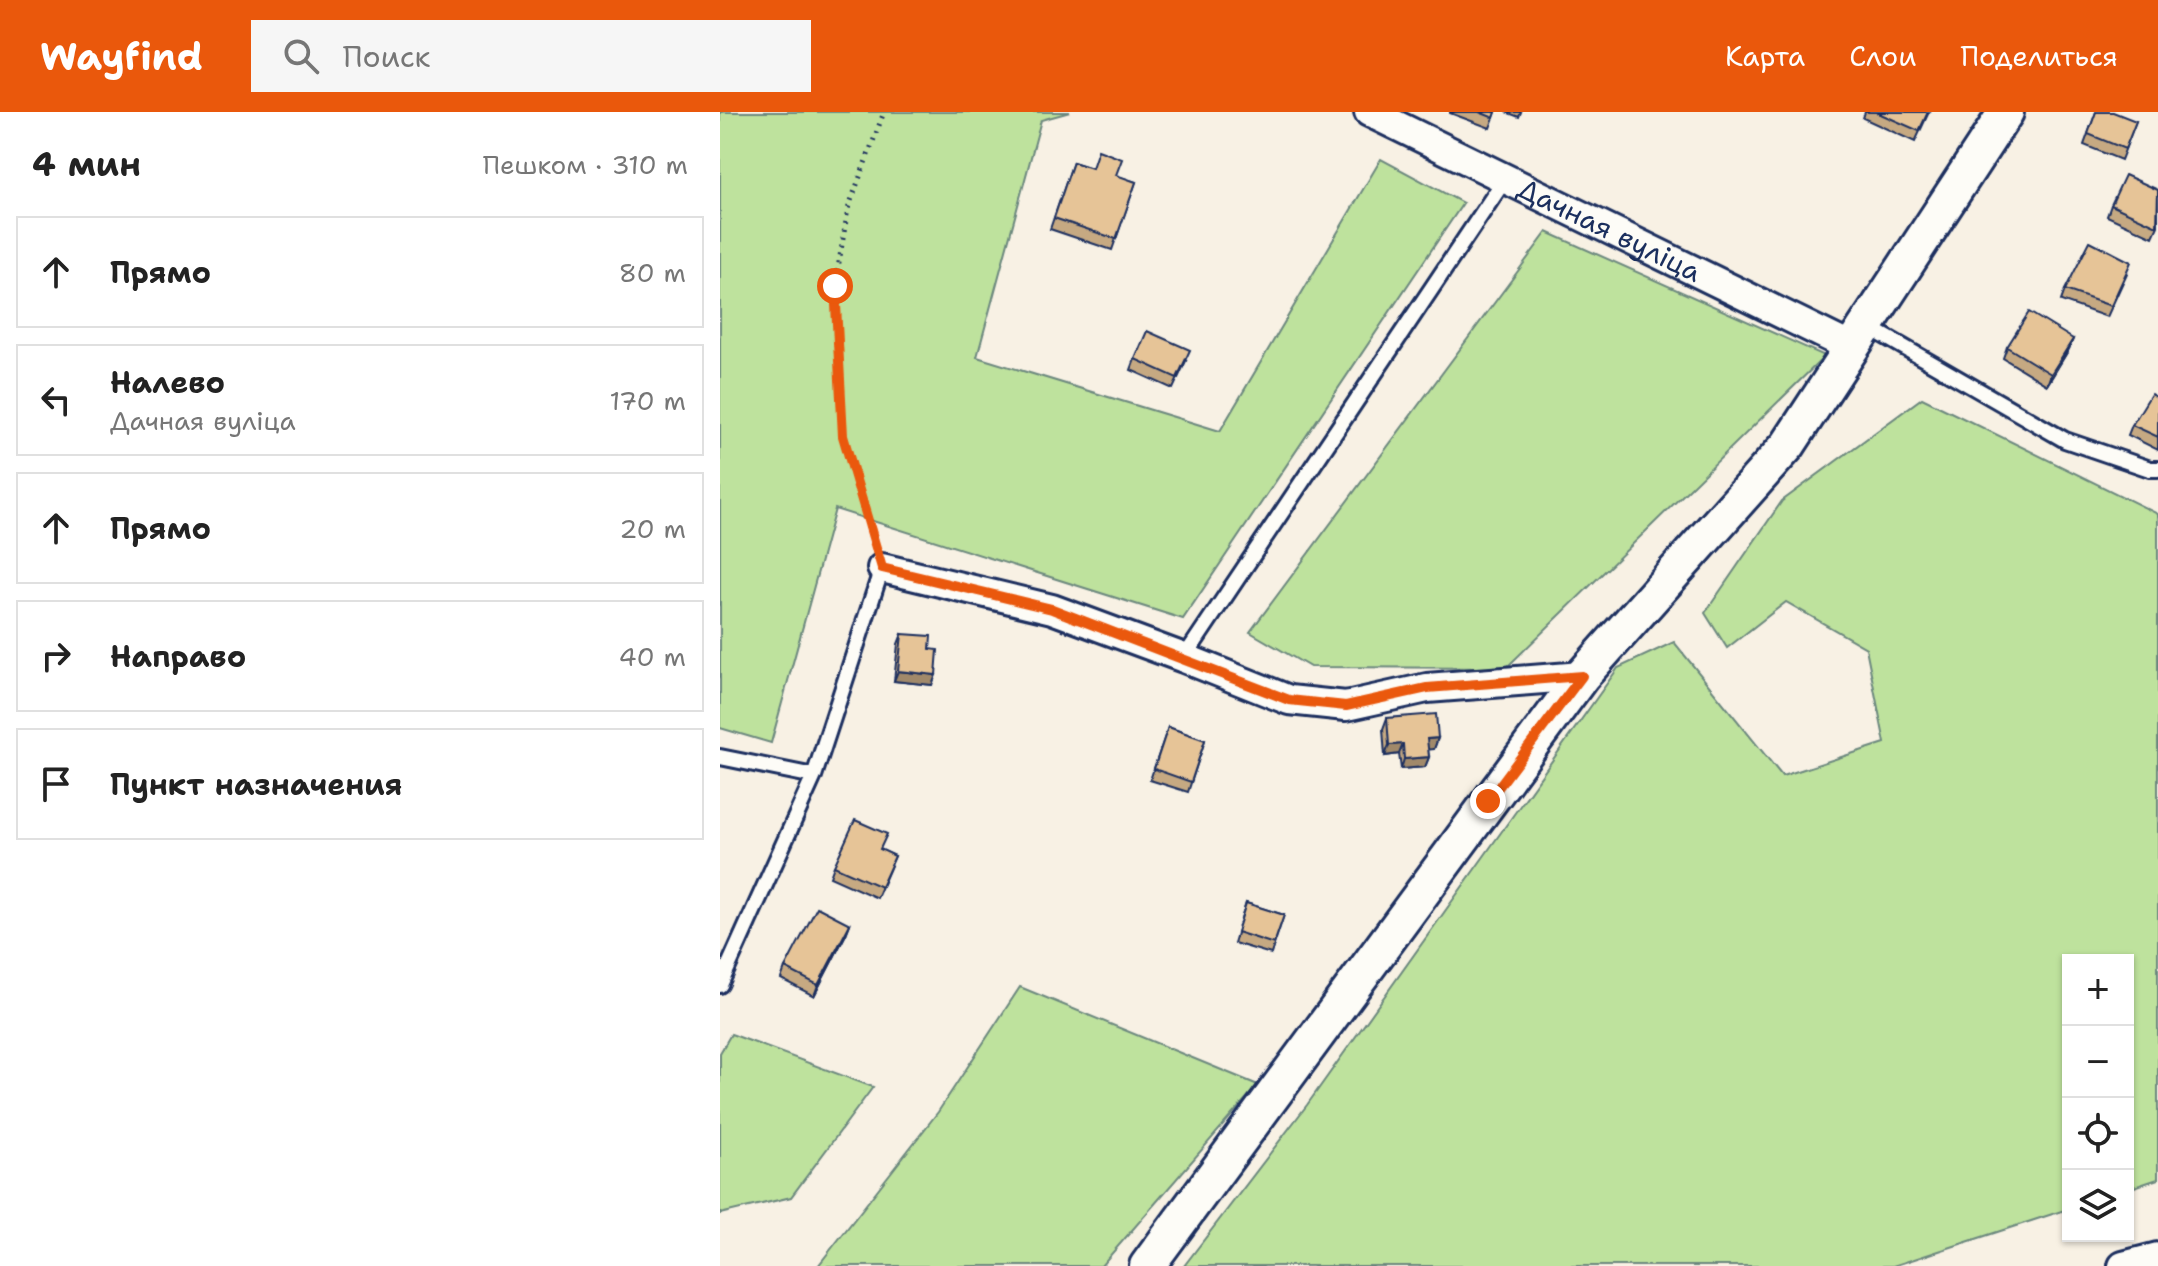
<!DOCTYPE html>
<html lang="ru">
<meta charset="utf-8">
<style>
body{margin:0;font-family:"Shantell Sans",sans-serif;background:#f6f6f6;color:#222}
.controls{position:absolute;right:24px;bottom:24px;display:grid;overflow:hidden;border-radius:0px;box-shadow:0 2px 6px #0004}
.controls button{width:72px;height:72px;display:grid;place-items:center;padding:0;border:0;border-bottom:2px solid #e0e0e0;background:#fff;color:#222;font:40px sans-serif}
.stop{position:absolute;width:24px;height:24px;margin:-18px;border:6px solid #ea580c;border-radius:50%;background:#fff}
.stop.end{background:#ea580c;border-color:#fff;box-shadow:0 2px 8px #0008}
.list{margin:0;padding:0;list-style:none}
h2{display:flex;justify-content:space-between;align-items:center;height:104px;margin:0;padding:0 32px;font-size:34px}
h2 small{font-size:26px;font-weight:400;color:#767676}
.list li{display:grid;grid-template-columns:52px 1fr auto;gap:24px;align-items:center;box-sizing:border-box;height:112px;margin:0 16px 16px;padding:0 16px;border:2px solid #e0e0e0;border-radius:0px}
.list b{display:block;font-size:30px;white-space:nowrap}
.list p{margin:0;font-size:26px;white-space:nowrap;color:#767676}
.list em{font-size:26px;font-style:normal;color:#767676}
.icon{flex:none;width:44px;height:44px;fill:none;stroke:currentColor;stroke-width:2;stroke-linecap:round;stroke-linejoin:round}
.map{position:relative;flex:none;width:1438px;height:1154px;overflow:hidden}
header{display:flex;align-items:center;gap:48px;box-sizing:border-box;height:112px;padding:0 40px;background:#ea580c;color:#fff}
header strong{font-size:38px}
nav{display:flex;gap:44px;margin-inline-start:auto;font-size:28px}
.search{width:560px;height:72px;background:#f6f6f6;display:flex;align-items:center;gap:20px;box-sizing:border-box;padding:0 28px;border-radius:0px;color:#767676;font-size:30px}
main{display:flex}
aside{flex:1;background:#fff}
.map>svg:first-child{display:block}
</style>
<header>
<strong>Wayfind</strong>
<div class="search"><svg class="icon" aria-label="search" viewBox="0 0 24 24"><circle cx="10" cy="10" r="6"/><path d="M15 15l6 6"/></svg>Поиск</div>
<nav><a>Карта</a><a>Слои</a><a>Поделиться</a></nav>
</header>
<main>
<aside>
<h2>4 мин<small>Пешком · 310 m</small></h2>
<ul class="list">
<li><svg class="icon" aria-label="ahead" viewBox="0 0 24 24"><path d="M12 20V5M6 11l6-6 6 6"/></svg><div><b>Прямо</b></div><em>80 m</em></li>
<li><svg class="icon" aria-label="left" viewBox="0 0 24 24"><path d="M17 20v-9H6M10 6l-5 5 5 5"/></svg><div><b>Налево</b><p>Дачная вуліца</p></div><em>170 m</em></li>
<li><svg class="icon" aria-label="ahead" viewBox="0 0 24 24"><path d="M12 20V5M6 11l6-6 6 6"/></svg><div><b>Прямо</b></div><em>20 m</em></li>
<li><svg class="icon" aria-label="right" viewBox="0 0 24 24"><path d="M7 20v-9h11M14 6l5 5-5 5"/></svg><div><b>Направо</b></div><em>40 m</em></li>
<li><svg class="icon" aria-label="arrive" viewBox="0 0 24 24"><path d="M6 21V4h12l-3 4 3 4H6"/></svg><div><b>Пункт назначения</b></div></li>
</ul>
</aside>
<div class="map">
<svg width="1438" height="1154" viewBox="0 0 1438 1154">
<rect width="100%" height="100%" fill="#f8f1e4"/>
<filter id="ink" filterUnits="userSpaceOnUse"><feTurbulence type="fractalNoise" baseFrequency=".0125" numOctaves="2"/><feDisplacementMap in="SourceGraphic" scale="16" xChannelSelector="R" yChannelSelector="G"/><feConvolveMatrix kernelMatrix="1 2 1 2 8 2 1 2 1" color-interpolation-filters="sRGB"/></filter>
<g filter="url(#ink)">
<path fill="#bee29d" stroke="#6c887e" stroke-width="2" d="M0,0h350l-29,8 -64,237 243,74 161,-272 82,44 -280,416 -348,-110 -64,234 -51,-15z
M827,120l278,124 -319,312 -196,-1 -60,-35z
M1202,286l236,116v665l-30,10v-229h-60v249l-175,57h-709l123,-161 311,-437 56,-26 108,134 103,-33 -19,-95 -80,-46 -59,46 -22,-35 77,-112z
M300,875l238,98 -157,181h-283l120,-154z
M11,922l142,53 -82,110 -71,17v-161z"/>
<g fill="none" stroke-linecap="round" stroke-linejoin="round">
<defs>
<path id="service" d="M1147,214l198,114 85,29h8
M464,546l321,-479
M0,645l94,19 68,-208
M0,873l94,-209"/>
<g id="minor">
<path id="s1" d="M649,0l483,236"/>
<path d="M162,456l170,41 132,49 105,42 57,6 81,-18 155,-12"/>
<path d="M1403,1154l35,-9"/>
</g>
<path id="tertiary" d="M427,1154l435,-590 206,-231 218,-333"/>
</defs>
<use href="#service" stroke="#1b2f5e" stroke-width="20"/>
<use href="#minor" stroke="#1b2f5e" stroke-width="34"/>
<use href="#tertiary" stroke="#1b2f5e" stroke-width="40"/>
<path stroke="#1b2f5e" stroke-width="5" stroke-dasharray="2 6" stroke-linecap="butt" d="M156,434l-33,-110 -8,-150 13,-77 36,-97"/>
<use href="#service" stroke="#fdfcf7" stroke-width="14"/>
<use href="#minor" stroke="#fdfcf7" stroke-width="28"/>
<use href="#tertiary" stroke="#fdfcf7" stroke-width="34"/>
</g>
<path fill="#c6a982" stroke="#1b2f5e" stroke-width="2" d="M730,0h46l-6,16 -40,-15z
M786,0h15l-2,5z
M1145,0h64l-14,30 -52,-24z
M1376,0l40,9 -15,39 -37,-15z
M353,50l63,20 -24,68 -62,-21z
M1438,78v36l-5,11 -46,-21 4,-11z
M1407,161l-20,44 -46,-16 4,-11z
M1353,227l-4,10 -22,36 -44,-27 4,-11z
M415,247l51,2 -13,28 -42,-19z
M1438,286v52l-30,-15 4,-10z
M182,522l28,15 2,36 -38,-4 4,-37z
M667,606l51,20 -4,11h-6l1,8 -4,10 -24,2 -2,-15 -14,2 -2,-27z
M448,615l37,13 -17,52 -38,-12z
M161,738l14,6 -18,42 -47,-21 4,-11z
M526,791l38,12 -13,39 -37,-11z
M130,812l-4,10 -32,62 -33,-17 4,-11z"/>
<path fill="#a1896a" stroke="#1b2f5e" stroke-width="2" d="M1353,227l-4,10 -22,36 4,-11z
M178,559l38,4 -4,10 -38,-4z
M718,626l-4,11 -10,1 3,-11z
M683,632l-4,10 -14,2 4,-11z
M709,645l-4,10 -24,2 3,-10z
M130,812l-4,10 -32,62 4,-11z"/>
<path fill="#e6c497" stroke="#1b2f5e" stroke-width="2" d="M759,0h17l-2,6z
M1156,0h52l-9,19z
M1376,0h17l23,9 -11,28 -37,-15z
M378,38l24,9 -6,16 20,7 -20,57 -62,-21 19,-56 19,6z
M1405,63l33,15 -1,36 -46,-21z
M1370,129l41,21 -20,44 -46,-16z
M1309,200l44,27 -22,35 -44,-27z
M427,219l43,19 -13,28 -42,-19z
M1431,282l7,4v39l-26,-12z
M182,522l29,2 -1,13 8,1 -2,25 -38,-4z
M716,602l2,24 -11,1 2,18 -25,2 -1,-15 -14,1 -2,-27z
M448,615l37,13 -14,42 -37,-13z
M135,708l32,14 -7,15 15,7 -14,31 -47,-21z
M526,791l38,12 -10,29 -37,-12z
M97,795l33,17 -32,61 -33,-17z"/>
</g>
<g fill="none" stroke-linecap="round" stroke-linejoin="round" filter="url(#ink)">
<path stroke="#ea580c" stroke-width="10" d="M115,174l8,150 39,132 170,41 237,91 57,6 81,-18 155,-12 -94,125"/>
</g>
<g text-anchor="middle" dominant-baseline="central" stroke-width="6" stroke-linejoin="round" paint-order="stroke">
<g font-size="28" fill="#1b2f5e" stroke="#fdfcf7">
<text stroke="none"><textPath href="#s1" startOffset="268">Дачная вуліца</textPath></text>
</g>
</g>
</svg>
<div class="controls">
<button>+</button>
<button>−</button>
<button><svg class="icon" aria-label="locate" viewBox="0 0 24 24"><circle cx="12" cy="12" r="6"/><path d="M12 2v4M12 18v4M2 12h4M18 12h4"/></svg></button>
<button><svg class="icon" aria-label="layers" viewBox="0 0 24 24"><path d="M12 4l9 5-9 5-9-5zM3 14l9 5 9-5"/></svg></button>
</div>
<div class="stop" style="left:115px;top:174px"></div>
<div class="stop end" style="left:768px;top:689px"></div>
</div>
</main>
